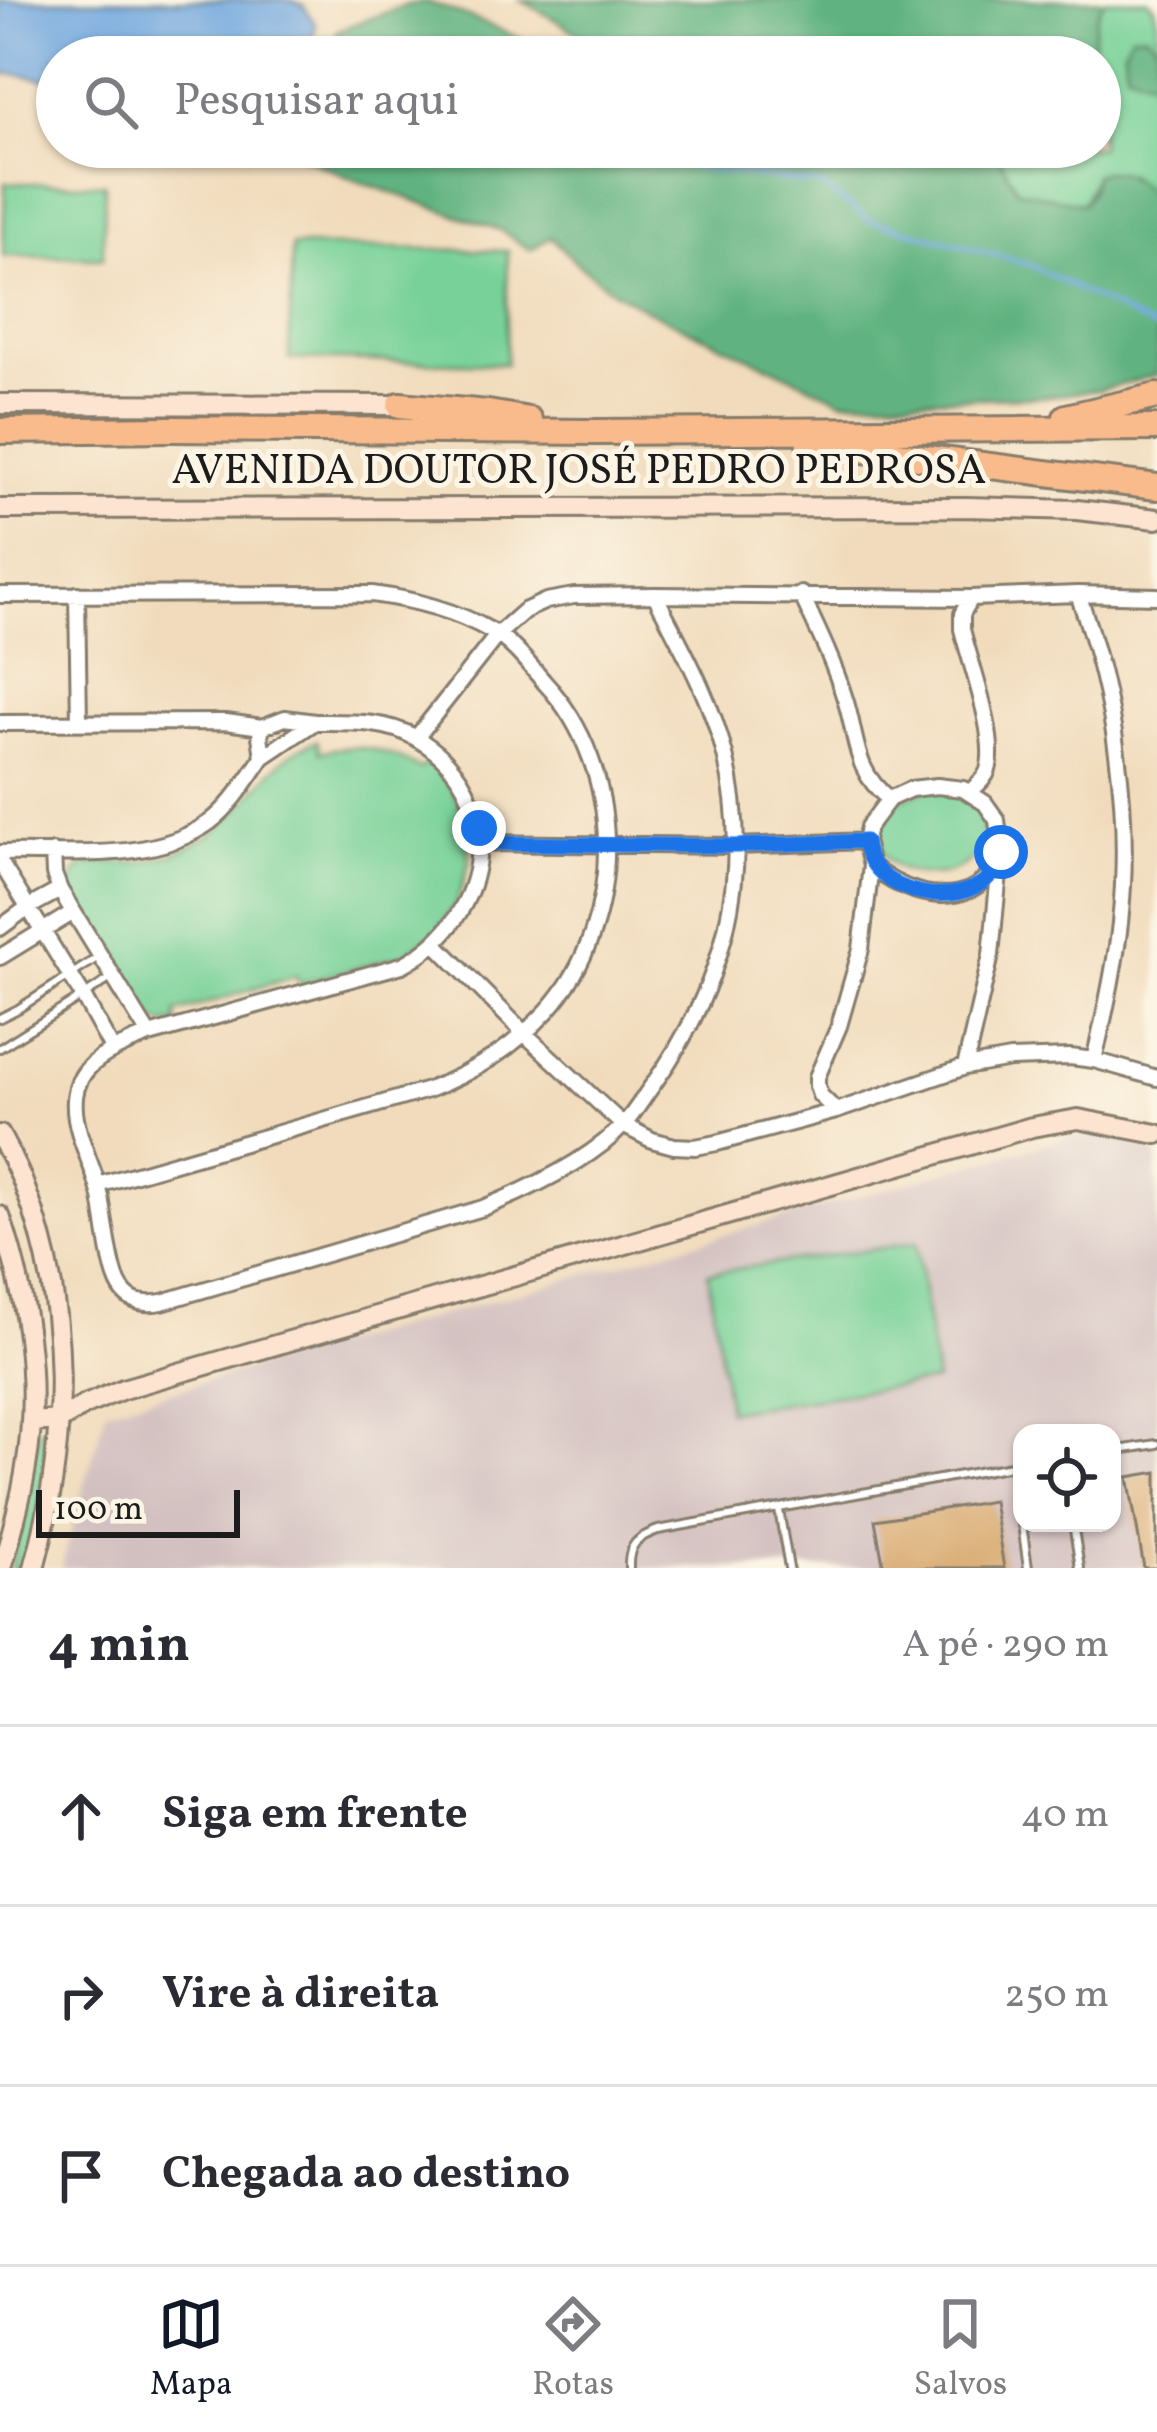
<!DOCTYPE html>
<html lang="pt">
<meta charset="utf-8">
<style>
body{margin:0;font-family:Vollkorn,serif;background:#f7f7f7;color:#2b2b33}
.controls{position:absolute;right:36px;bottom:36px;display:grid;overflow:hidden;border-radius:24px;box-shadow:0 3px 9px #0004}
.controls button{width:108px;height:108px;display:grid;place-items:center;padding:0;border:0;border-bottom:3px solid #e1e1e2;background:#fff;color:#2b2b33;font:60px sans-serif}
.scale{position:absolute;left:36px;bottom:30px;width:204px;box-sizing:border-box;padding-left:12px;border:6px solid #1c1c1c;border-top:0;font-size:33px;line-height:42px;white-space:nowrap;color:#1c1c1c;-webkit-text-stroke:9px #fcf5e5;paint-order:stroke}
.stop{position:absolute;width:36px;height:36px;margin:-27px;border:9px solid #1a73e8;border-radius:50%;background:#fff}
.stop.end{background:#1a73e8;border-color:#fff;box-shadow:0 3px 12px #0008}
.list{margin:0;padding:0;list-style:none}
h2{display:flex;justify-content:space-between;align-items:center;height:156px;margin:0;padding:0 48px;font-size:51px}
h2 small{font-size:39px;font-weight:400;color:#7c7c81}
.list li{display:grid;grid-template-columns:78px 1fr auto;gap:36px;align-items:center;box-sizing:border-box;height:180px;padding:0 48px;border-top:3px solid #e1e1e2}
.list b{display:block;font-size:45px;white-space:nowrap}
.list em{font-size:39px;font-style:normal;color:#7c7c81}
.icon{flex:none;width:66px;height:66px;fill:none;stroke:currentColor;stroke-width:2;stroke-linecap:round;stroke-linejoin:round}
.map{position:relative;flex:none;width:1157px;height:1568px;overflow:hidden}
.search{position:absolute;background:#fff;box-shadow:0 3px 9px #0004;left:36px;right:36px;top:36px;height:132px;display:flex;align-items:center;gap:30px;box-sizing:border-box;padding:0 42px;border-radius:66px;color:#7c7c81;font-size:45px}
.sheet{height:696px;background:#fff}
nav{display:flex;justify-content:space-around;align-items:center;box-sizing:border-box;height:168px;border-top:3px solid #e1e1e2;background:#fff;font-size:33px;color:#7c7c81}
nav a{display:grid;justify-items:center;gap:6px}
nav .on{color:#111827}
.map>svg:first-child{display:block}
</style>
<div class="map">
<svg width="1157" height="1568" viewBox="0 0 1157 1568">
<rect width="100%" height="100%" fill="#fcf5e5"/>
<filter id="ink" filterUnits="userSpaceOnUse"><feTurbulence type="fractalNoise" baseFrequency=".00833" numOctaves="2"/><feDisplacementMap in="SourceGraphic" scale="24" xChannelSelector="R" yChannelSelector="G"/><feConvolveMatrix kernelMatrix="1 2 1 2 8 2 1 2 1" color-interpolation-filters="sRGB"/></filter>
<filter id="wash" filterUnits="userSpaceOnUse"><feTurbulence type="fractalNoise" baseFrequency=".004" numOctaves="4" result="noise"/><feDisplacementMap in="SourceGraphic" scale="48" xChannelSelector="R" yChannelSelector="G"/><feGaussianBlur stdDeviation="2.7" result="paint"/><feColorMatrix in="noise" values="0 0 0 0 0 0 0 0 0 0 0 0 0 0 0 0 0 1.4 0 .05"/><feComposite in="paint" operator="in"/></filter>
<g filter="url(#wash)">
<rect width="100%" height="100%" fill="#f1dbbc"/>
<path fill="#d2bfc0" fill-rule="evenodd" d="M1098,1135l51,9 -2,8 10,3v413h-1096l45,-158 967,-274zM1022,1433h90v90h-90z"/>
<path fill="#77d198" stroke="#4a765a" stroke-width="3" d="M1105,0h43l6,7 3,14v24l-10,-11 -20,36 24,10 6,8v110l-30,-24h-32l-12,30 -66,-14 -19,-36 -12,-7h114v-90h-8c2,-19 1,-42 13,-57z
M5,183l100,1 -2,74 -100,-2z
M292,246l216,5 -2,113 -217,-5z
M317,741l3,11c39,-10 66,-3 100,17l9,-8 24,29 14,35 2,38 -11,37 -21,31 -31,23 -106,30 -4,-8 -120,37 2,9c-13,4 -21,2 -31,-6l-76,-122c-1,-37 27,-30 54,-31 19,-1 38,-4 55,-12 17,-7 34,-17 47,-30 31,-28 47,-66 90,-80z
M929,788c12,2 26,3 37,9 8,5 14,13 16,22 12,40 -32,62 -65,55 -14,-3 -24,-6 -32,-18 -12,-17 -8,-35 3,-52z
M916,1243l20,138 -208,30 -20,-138z
M39,1429h7l4,7 -11,78 -15,54h-13z"/>
<path fill="#61b380" stroke="#3e684e" stroke-width="3" d="M521,0h584c-12,15 -11,38 -13,57h-413l-98,-22z
M426,2c53,15 100,44 154,55h-251l9,-27 69,-25z
M1131,34h16l10,11v43l-6,-8 -25,-10 -2,-19z
M301,147h685c16,9 21,28 32,43l65,14 6,-9 6,-21c25,-11 43,9 62,24v177l-57,15 -59,7 -199,3 -195,-90 -35,-20 -33,-25 -28,-28 -21,13 -30,-20 -150,-52 -51,-23z"/>
<path fill="#71a7df" stroke="#46627e" stroke-width="3" d="M0,0h290l13,5 13,20 -9,32h-250v24l-44,-7h-13z"/>
<g fill="none" stroke-linecap="round" stroke-linejoin="round">
<path stroke="#71a7df" stroke-width="4.5" d="M543,147l277,38 49,35 159,44 129,66"/>
</g>
<g id="blocks">
<path fill="#d9ac73" d="M1157,1472v96h-13l-16,-91z
M993,1501l11,67h-120l-9,-48z"/>
</g>
</g>
<g filter="url(#ink)">
<use href="#blocks" fill-opacity="0" stroke="#867c6c" stroke-width="3"/>
<g fill="none" stroke-linecap="round" stroke-linejoin="round">
<defs>
<path id="lane" d="M0,1018l18,-9 79,-51
M0,1048l113,-71
M1112,1451l45,-7
M1014,1465l14,103
M779,1510l10,58
M1073,1523l7,45
M629,1568c-1,-23 8,-31 29,-38l364,-66"/>
<path id="street" d="M77,594l2,128
M801,594c16,34 33,69 44,105 13,40 8,71 44,100
M1078,594c37,104 54,218 42,329 -5,46 -15,91 -26,137
M0,595l372,-1c43,6 83,16 121,38 20,11 37,34 52,51 80,85 82,239 3,327 -35,38 -72,61 -120,80l-330,95
M285,718l30,4 -52,35 -3,-21 2,-9z
M315,722c33,0 71,-2 101,16 93,54 78,180 -14,227l-253,70c-50,19 -89,36 -69,100 6,20 16,40 21,62 4,21 9,75 20,91 9,15 24,17 41,14l321,-94c44,-18 110,-49 142,-85 10,-11 18,-25 27,-37 71,-98 102,-211 73,-331 -14,-57 -44,-109 -70,-160
M0,723l226,-1 36,5
M416,738l82,-104 26,-23 22,-10 28,-5 81,-1 316,3 107,-4 79,2
M970,792c7,-7 15,-13 18,-22 10,-34 -18,-106 -26,-141v-15l9,-16
M481,843l254,3 130,-5
M53,852l1,22 6,16 89,145
M0,853c68,-2 152,11 210,-31 22,-17 37,-42 53,-65
M0,862l83,134 29,53
M871,866c26,22 64,37 98,24 12,-5 21,-16 29,-25
M0,928l27,-20 33,-18
M435,943l89,90 99,92 29,15 22,6 21,1 22,-4 119,-32 129,-44 45,-8 60,-2 24,3 63,18
M0,957l72,-44
M836,1111l-16,-16 -3,-9v-9l22,-51 22,-77 10,-83 -6,-25 3,-14 21,-28 22,-10 26,-3 26,3 22,14 12,17 4,32 -10,103 -26,112"/>
<path id="secondary" d="M0,404l400,1
M0,509l967,-2 110,3 80,9
M0,1135c8,16 18,33 24,50 48,122 44,259 10,383
M0,1216c27,78 40,169 26,251 -5,34 -15,68 -24,101
M31,1422l29,-2 25,-15 38,-16 909,-262 46,-8 79,15"/>
<path id="highway" d="M400,405l88,8 41,7
M1066,417l91,-21
M0,431l171,-2 425,3 561,-4
M809,443l348,44"/>
</defs>
<use href="#lane" stroke="#867c6c" stroke-width="12"/>
<use href="#street" stroke="#867c6c" stroke-width="20"/>
<use href="#secondary" stroke="#867c6c" stroke-width="24"/>
<use href="#highway" stroke="#867c6c" stroke-width="30"/>
<use href="#lane" stroke="#fff" stroke-width="6"/>
<use href="#street" stroke="#fff" stroke-width="14"/>
<use href="#secondary" stroke="#fde4d1" stroke-width="18"/>
<use href="#highway" stroke="#fabb8c" stroke-width="24"/>
</g>
</g>
<g fill="none" stroke-linecap="round" stroke-linejoin="round" filter="url(#ink)">
<path stroke="#1a73e8" stroke-width="15" d="M479,828l2,15 254,3 130,-5c5,63 127,75 136,11"/>
</g>
<g text-anchor="middle" dominant-baseline="central" stroke-width="10" stroke-linejoin="round" paint-order="stroke">
<g font-size="42" fill="#1c1c1c" stroke="#fcf5e5">
<text x="579" y="472">AVENIDA DOUTOR JOSÉ PEDRO PEDROSA</text>
</g>
</g>
</svg>
<div class="controls">
<button><svg class="icon" aria-label="locate" viewBox="0 0 24 24"><circle cx="12" cy="12" r="6"/><path d="M12 2v4M12 18v4M2 12h4M18 12h4"/></svg></button>
</div>
<div class="scale">100 m</div>
<div class="stop" style="left:1001px;top:852px"></div>
<div class="stop end" style="left:479px;top:828px"></div>
<div class="search"><svg class="icon" aria-label="search" viewBox="0 0 24 24"><circle cx="10" cy="10" r="6"/><path d="M15 15l6 6"/></svg>Pesquisar aqui</div>
</div>
<section class="sheet">
<h2>4 min<small>A pé · 290 m</small></h2>
<ul class="list">
<li><svg class="icon" aria-label="ahead" viewBox="0 0 24 24"><path d="M12 20V5M6 11l6-6 6 6"/></svg><div><b>Siga em frente</b></div><em>40 m</em></li>
<li><svg class="icon" aria-label="right" viewBox="0 0 24 24"><path d="M7 20v-9h11M14 6l5 5-5 5"/></svg><div><b>Vire à direita</b></div><em>250 m</em></li>
<li><svg class="icon" aria-label="arrive" viewBox="0 0 24 24"><path d="M6 21V4h12l-3 4 3 4H6"/></svg><div><b>Chegada ao destino</b></div></li>
</ul>
</section>
<nav>
<a class="on"><svg class="icon" aria-label="map" viewBox="0 0 24 24"><path d="M3 6l6-2 6 2 6-2v14l-6 2-6-2-6 2zM9 4v14M15 6v14"/></svg>Mapa</a>
<a><svg class="icon" aria-label="directions" viewBox="0 0 24 24"><path d="M12 3l9 9-9 9-9-9zM9 14v-3h6M13 9l2 2-2 2"/></svg>Rotas</a>
<a><svg class="icon" aria-label="saved" viewBox="0 0 24 24"><path d="M7 4h10v16l-5-4-5 4z"/></svg>Salvos</a>
</nav>
